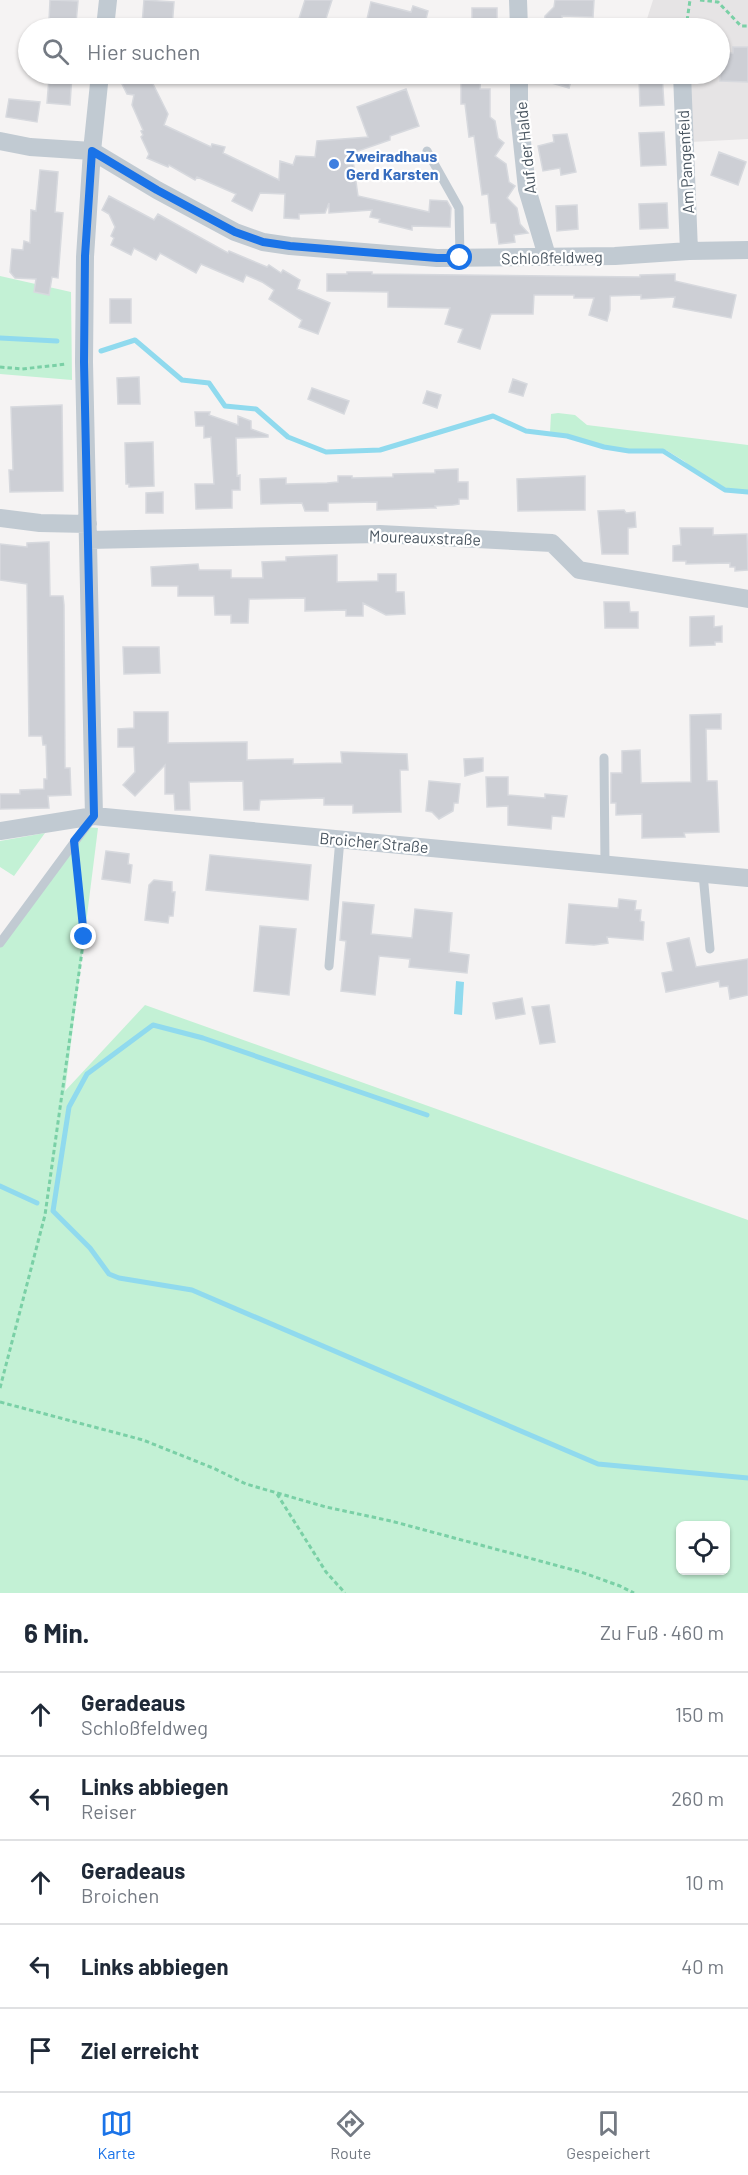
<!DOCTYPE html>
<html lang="de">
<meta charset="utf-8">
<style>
body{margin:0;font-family:Barlow,sans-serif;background:#f2f2f3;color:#1f2937}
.controls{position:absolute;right:18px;bottom:18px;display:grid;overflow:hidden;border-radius:9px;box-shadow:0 2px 4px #0004}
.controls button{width:54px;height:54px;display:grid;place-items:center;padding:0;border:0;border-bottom:2px solid #e0e1e3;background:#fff;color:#1f2937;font:30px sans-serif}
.stop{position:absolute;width:18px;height:18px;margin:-14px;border:4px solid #1a73e8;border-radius:50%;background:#fff}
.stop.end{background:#1a73e8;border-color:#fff;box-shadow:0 2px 6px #0008}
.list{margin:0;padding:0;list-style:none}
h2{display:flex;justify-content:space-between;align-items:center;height:78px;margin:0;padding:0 24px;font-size:26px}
h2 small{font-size:20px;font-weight:400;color:#747a83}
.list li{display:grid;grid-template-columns:39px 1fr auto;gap:18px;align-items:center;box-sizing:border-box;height:84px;padding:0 24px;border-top:2px solid #e0e1e3}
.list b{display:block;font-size:22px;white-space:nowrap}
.list p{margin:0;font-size:20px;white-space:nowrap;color:#747a83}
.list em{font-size:20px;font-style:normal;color:#747a83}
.icon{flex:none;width:33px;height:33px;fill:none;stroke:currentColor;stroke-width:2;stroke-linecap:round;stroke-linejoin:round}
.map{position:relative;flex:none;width:748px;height:1593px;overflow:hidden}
.search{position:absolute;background:#fff;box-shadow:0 2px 4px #0004;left:18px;right:18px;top:18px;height:66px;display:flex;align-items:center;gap:15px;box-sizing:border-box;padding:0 21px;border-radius:33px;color:#747a83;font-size:22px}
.sheet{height:498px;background:#fff}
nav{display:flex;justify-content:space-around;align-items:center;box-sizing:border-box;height:84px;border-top:2px solid #e0e1e3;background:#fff;font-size:16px;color:#747a83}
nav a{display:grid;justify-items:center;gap:3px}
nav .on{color:#1a73e8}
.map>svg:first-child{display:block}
</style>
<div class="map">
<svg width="748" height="1593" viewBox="0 0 748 1593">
<rect width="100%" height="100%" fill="#f5f3f3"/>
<path fill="#e6e4e5" d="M653,0h95v139l-57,3 -3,-68h32v-46h-106l7,-10 26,1z"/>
<path fill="#c3f1d5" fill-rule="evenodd" d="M0,276l71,16 1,88 -72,-6z
M558,413l17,2 12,10 161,20v47l-25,-4 -19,-10 -20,-17 -18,-11h-44l-58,-16 -14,-1 1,-19z
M85,827l13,1 -33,263 80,-86 603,215v373h-748v-653zM680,1526h46v44h-46z
M45,833l-31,43 -14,-9v-26z"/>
<path fill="#90daee" d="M456,981l8,1 -2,33 -8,-1z"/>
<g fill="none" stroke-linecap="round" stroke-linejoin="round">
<path stroke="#90daee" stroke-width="5" d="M0,338l57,3
M101,351l34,-11 47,40 27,3 16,23 31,3 32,28 38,15 54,-2 113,-34 33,15 41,5 37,11 25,4h34l62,39 23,2
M427,1115l-224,-77 -50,-13 -66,49 -18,33 -16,104 37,37 19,26 10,4 73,12 406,174 150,14
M0,1186l37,17"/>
</g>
<path fill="#cdcfd5" stroke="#d7d9de" stroke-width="1.5" d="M50,0l28,1 -2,22 -27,-2z
M144,0l30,2 -2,26 -30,-3z
M305,0h27l-9,28h-27z
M555,0h39l-1,17 -31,-1v12h-18l1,-12 9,-9z
M371,2l40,10 2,-6 15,5 -4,16 -15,-4 -1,5h-43z
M472,8h25v20h-21v-7h-4z
M733,47h15v35l-28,-1v-28h13z
M56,74h16l-2,31 -23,-2 2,-25h7z
M117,74l16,5 2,-5h13l20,40 -4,11 47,22 1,-3 13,3 -2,6 56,27 1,-19 13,4 3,-9 19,1 2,-16 51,-4 -11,-30 49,-18 13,37 -29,10v4l-38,13 6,43 71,16 1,-12 17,1 4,7 -1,19 -38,-1v4l-33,-8 1,-3 -10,-2 2,-7 -43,3v-10l-4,10 -26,1v5l-15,-1 1,-24 -25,-1 -8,18 -20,-10 4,-7 -39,-17 -2,3 -26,-15 -1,2 -21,-9 2,-4 -8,-17 2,-2 -2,-4 2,-1 -11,-25 2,-10 -7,-1z
M461,74h20l-1,15h10v28l5,4 3,17 6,5 -9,13 11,8 3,18 6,4 -8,12 10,10 3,16 8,9 -14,2 1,7 -16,2 -3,-21h-5l-3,-29 -6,1 -8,-59 -5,1 -4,-33h-4z
M532,74h41l-4,14 -38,-11z
M645,74h17l2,31 -24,1 -1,-28h6z
M9,99l31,3 -3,20 -31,-5z
M664,132l2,33 -25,1 -2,-33z
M567,134l9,38 -15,3 -1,-7 -17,3 -5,-25 16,-4 -1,-7z
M719,152l27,10 -8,23 -27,-10z
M40,170l18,2 -3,40 8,1 -5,65 -6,-1 -3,18 -15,-3 2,-13 -21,-1 -5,-6 2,-23 11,1 1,-9 6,2 1,-33 5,1z
M109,196l45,24 4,-6 70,39 1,-2 38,16 2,-2 12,8 2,-3 17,10 -3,9 33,14 -12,31 -19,-7 3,-7 -33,-21 5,-9 -12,-8 -16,-7 -3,7 -42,-18 -5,9 -36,-20 -4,7 -22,-12 -3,7 -20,-10 3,-7 -3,-2 4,-9 -6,-13 -7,-4z
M667,203l1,25 -28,1 -1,-25z
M577,205l1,24 -21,2 -1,-25z
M347,272h25v2l268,3v-2l35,-1v7l61,14 -5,23 -58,-11 2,-10 -34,2v-4l-31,1v14l-3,11 -18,-6 5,-17h-20v-3h-40l-1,19h-42l-11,35 -22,-7 5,-13 -18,-5 5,-16 -62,-1v-15l-61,-1v-17h20z
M110,299h21v24h-21z
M139,377l1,27h-22l-1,-26z
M513,379l14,5 -4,12 -14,-4z
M312,388l37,13 -5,13 -36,-15z
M427,391l14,4 -4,13 -14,-5z
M62,405l1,86 -53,1 -1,-22h4l-2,-63z
M195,412h15l-1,3 29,10v-9l13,5v8l17,6v2l-32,1 1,38 3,-1v15h-8v18l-36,1 -1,-25h19l-3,-47 -7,1v-12h-8z
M153,442l1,44 -25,1v-3h-3l-1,-41z
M458,469v13h10v17h-9v5l-6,1 -18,1 1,2h-6l-53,2v-8l-49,1v8h-23l-3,-8 -41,1 -1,-25 26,-1v6l41,-1 11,-1v-6h14v2l41,-1v-3l42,-1v-3z
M585,476v34l-67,1 -1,-32z
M163,492v21h-17v-20z
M624,510l2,3 9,-1 1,15 -8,1v26h-26l-4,-43z
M680,528h33v7l34,-1 1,36 -13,1v-4h-5v-4l-44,1v-3h-13v-15l8,-1z
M49,542l1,54h13l1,9 1,163h5l1,27 -23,1 1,12 -49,1v-15h20v-4l24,-1v-10h3l-1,-34h-3l-1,-9h-13l-2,-152 -27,-4v-36l27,3v-4z
M337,555v27l41,-1v-7h18v18h8l1,22 -19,1 -23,-12v13h-17v-6l-41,1v-13l-56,1 -1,24h-17v-8h-16l-1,-19h-36v-10h-26l-1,-19 47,-3 1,6h32v8h32l-1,-16 24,-1v-4z
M604,602h25l1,10h8v16h-33z
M714,616v11l8,-1v16h-7v3l-25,1v-29z
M123,647h36l1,26 -36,1z
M134,712h34v31l79,-1v18l46,-1v5l49,-1 -1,-11 66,2 1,16h-8l1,42 -48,1v-8h-29v-7l-64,2 -1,10h-15l-1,-29 -54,1 1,28h-15l-1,-16h-9v-29l-30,31 -12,-11 12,-13 -1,-25h-16v-18l16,-1z
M721,714v15h-15l1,52h10l2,51 -35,1 1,4 -43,1v-24l-26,1v-12h-5v-30h11v-22l18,-1 1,33 50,-1 -1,-67z
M483,758v13l-18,5 -1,-17z
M486,777h22v18l37,3v-4l22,2 -3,21 -12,-1 -1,13 -43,-4v-19l-21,1z
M429,781l31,3 -2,19h-4l-1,8 -14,8 -7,-7 -6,-1z
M106,851l23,3 -1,10 4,1 -2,18 -28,-4z
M210,855l101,10 -3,35 -102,-10z
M154,880l18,2v10h3l-2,24h-4l-1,7 -23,-3 4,-35z
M619,899l17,2 -1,9h6l-1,11 4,1 -1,18 -36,-3 1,6 -14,2 -28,-2 3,-39 49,4z
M343,902l31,3 -3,29 41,4 3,-29 37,4 -3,39 20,3 -2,18 -58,-6 1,-8 -31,-3 -4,39 -34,-4 5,-50 -6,-1z
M260,926l36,3 -7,66 -35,-4z
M689,938l7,29 52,-8v36l-18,4 -2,-13 -8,1 -1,-6 -53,11 -4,-19 11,-2 -6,-28z
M522,998l3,16 -29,5 -3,-16z
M549,1005l6,37 -15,2 -8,-37z"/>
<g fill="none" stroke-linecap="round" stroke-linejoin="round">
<path stroke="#7ad0a6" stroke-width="3" stroke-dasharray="4.5 3" stroke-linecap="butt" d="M700,0l18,2 23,24h7
M686,28l4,-28
M0,367l22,2 45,-5
M0,1388l45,-173 39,-278 -8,-76
M0,1402l143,38 70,28 33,16 80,23 65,14 190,51 39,14 14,7
M277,1494l49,78 19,21"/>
<path stroke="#c1cad2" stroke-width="9" d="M427,151l32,57 1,50
M604,758l1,106
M703,874l7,75
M0,943l93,-126
M329,966l11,-127"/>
<path stroke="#c1cad2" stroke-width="18" d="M518,0l1,28
M105,28l3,-28
M519,74v39l8,76 20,67
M682,74l7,177
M0,141l30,6 62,4 65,39 78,42 28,10 27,4 147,12 178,-2 74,-5 59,-1
M0,518l40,5 48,1
M88,540l292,-6 172,9 27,27 169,29
M94,816l-10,-454 1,-105 7,-106 8,-77
M0,831l94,-15 654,62"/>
</g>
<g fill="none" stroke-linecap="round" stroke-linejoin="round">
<path stroke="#1a73e8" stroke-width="8" d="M84,937l-10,-96 20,-25 -10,-454 1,-106 7,-105 65,39 78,42 28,10 27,4 147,12h23"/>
</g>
<circle fill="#3f7fe0" stroke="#fff" stroke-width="2" cx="334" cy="164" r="6"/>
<g text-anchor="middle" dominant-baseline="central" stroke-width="4.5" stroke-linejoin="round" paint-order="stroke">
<g font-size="16" fill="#4a5661" stroke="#fff">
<text transform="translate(525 148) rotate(-96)">Auf der Halde</text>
<text transform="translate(685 162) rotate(-93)">Am Pangenfeld</text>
<text transform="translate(552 257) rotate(-1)">Schloßfeldweg</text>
<text transform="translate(425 537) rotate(2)">Moureauxstraße</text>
<text transform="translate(374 842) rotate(5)">Broicher Straße</text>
</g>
<g font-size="16" font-weight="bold" fill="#366cbe" stroke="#fff" text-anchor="start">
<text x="346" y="155">Zweiradhaus<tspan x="346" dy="18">Gerd Karsten</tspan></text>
</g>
</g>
</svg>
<div class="controls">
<button><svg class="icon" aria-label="locate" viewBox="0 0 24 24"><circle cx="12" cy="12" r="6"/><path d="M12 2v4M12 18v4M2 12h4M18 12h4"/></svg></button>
</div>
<div class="stop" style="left:460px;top:258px"></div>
<div class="stop end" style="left:84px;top:937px"></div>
<div class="search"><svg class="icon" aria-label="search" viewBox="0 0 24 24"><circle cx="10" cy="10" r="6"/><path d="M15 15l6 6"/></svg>Hier suchen</div>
</div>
<section class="sheet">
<h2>6 Min.<small>Zu Fuß · 460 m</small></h2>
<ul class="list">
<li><svg class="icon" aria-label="ahead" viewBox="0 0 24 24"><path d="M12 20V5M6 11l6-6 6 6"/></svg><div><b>Geradeaus</b><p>Schloßfeldweg</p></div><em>150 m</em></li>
<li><svg class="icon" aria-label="left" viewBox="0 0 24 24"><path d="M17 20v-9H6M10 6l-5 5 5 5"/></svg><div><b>Links abbiegen</b><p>Reiser</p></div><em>260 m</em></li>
<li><svg class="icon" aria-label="ahead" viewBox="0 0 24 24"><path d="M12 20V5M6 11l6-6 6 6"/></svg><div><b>Geradeaus</b><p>Broichen</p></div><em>10 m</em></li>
<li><svg class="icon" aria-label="left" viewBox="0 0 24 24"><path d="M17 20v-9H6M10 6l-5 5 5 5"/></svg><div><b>Links abbiegen</b></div><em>40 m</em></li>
<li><svg class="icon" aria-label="arrive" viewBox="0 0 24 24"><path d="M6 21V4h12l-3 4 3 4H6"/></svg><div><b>Ziel erreicht</b></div></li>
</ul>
</section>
<nav>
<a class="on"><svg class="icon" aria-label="map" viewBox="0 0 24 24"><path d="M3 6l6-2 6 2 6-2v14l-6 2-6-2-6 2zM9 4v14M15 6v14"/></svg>Karte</a>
<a><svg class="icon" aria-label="directions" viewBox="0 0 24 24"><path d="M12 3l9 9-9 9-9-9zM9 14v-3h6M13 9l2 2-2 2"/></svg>Route</a>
<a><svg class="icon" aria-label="saved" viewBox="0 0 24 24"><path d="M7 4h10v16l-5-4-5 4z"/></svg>Gespeichert</a>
</nav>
